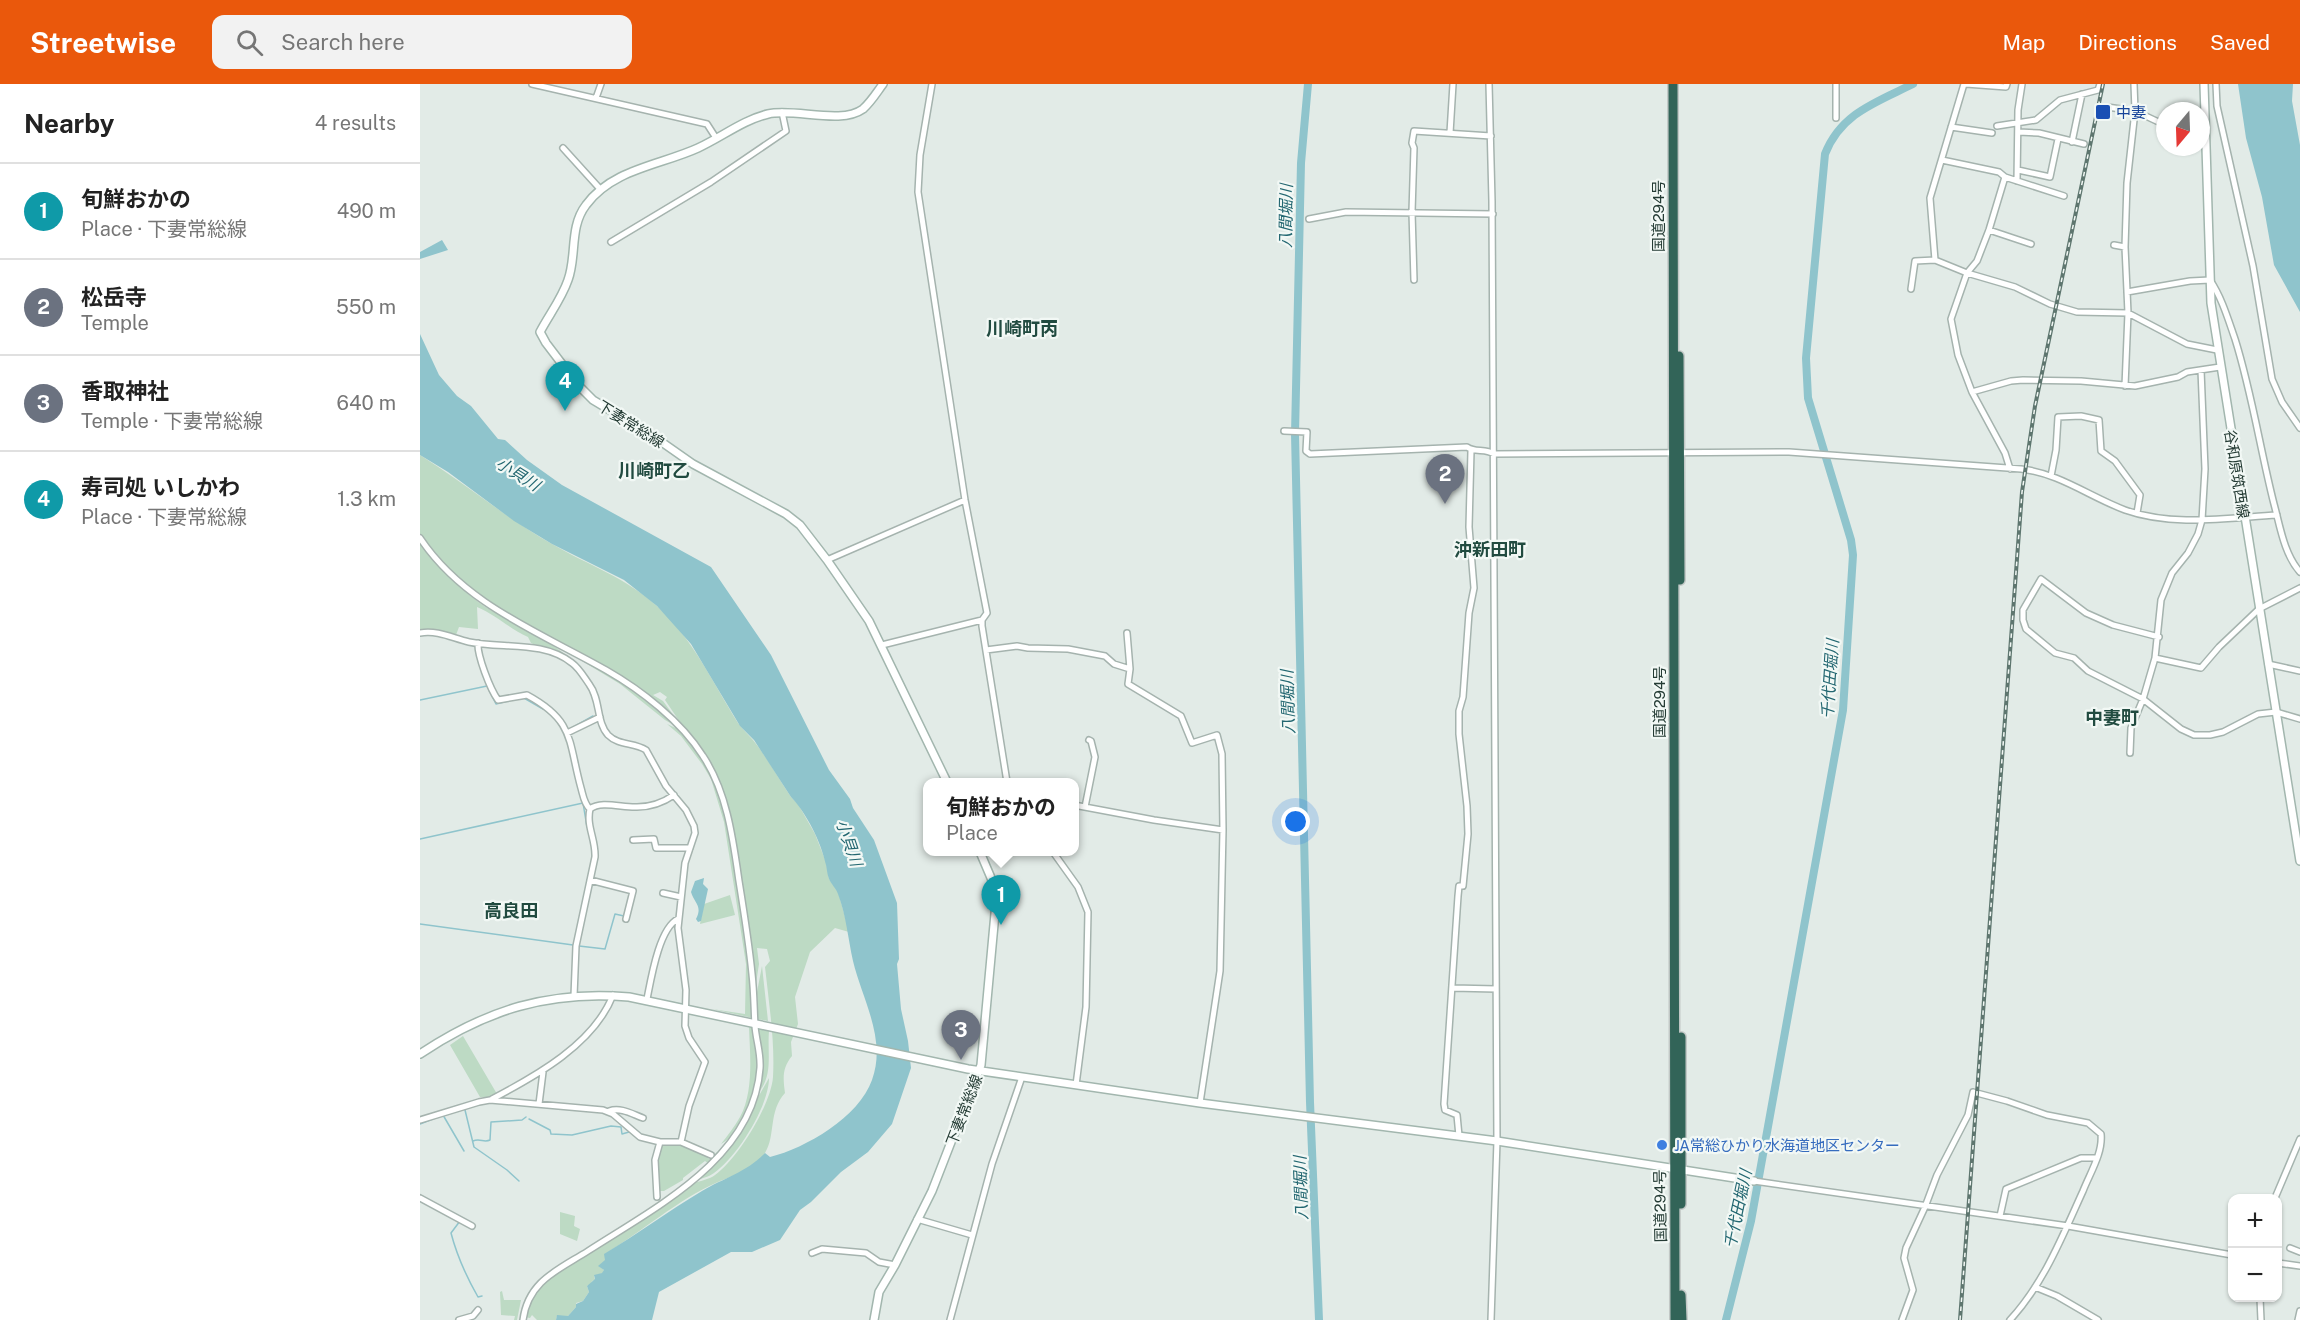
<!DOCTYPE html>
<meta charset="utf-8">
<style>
body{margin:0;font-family:"Public Sans","Noto Sans JP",sans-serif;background:#f2f2f2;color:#222}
.controls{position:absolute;right:18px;bottom:18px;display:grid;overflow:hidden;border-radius:12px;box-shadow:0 2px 4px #0004}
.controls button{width:54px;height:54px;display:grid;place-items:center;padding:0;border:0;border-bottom:2px solid #e0e0e0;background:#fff;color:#222;font:30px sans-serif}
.compass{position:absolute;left:1736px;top:18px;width:54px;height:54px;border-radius:50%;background:#fff;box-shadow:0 2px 4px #0004;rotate:199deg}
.you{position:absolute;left:876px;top:738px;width:21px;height:21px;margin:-15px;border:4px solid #fff;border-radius:50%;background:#1a73e8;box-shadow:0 0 0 9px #1a73e833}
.badge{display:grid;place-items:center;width:39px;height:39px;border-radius:50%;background:#ea580c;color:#fff;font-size:20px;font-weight:700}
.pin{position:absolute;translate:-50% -50px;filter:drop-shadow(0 2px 3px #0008)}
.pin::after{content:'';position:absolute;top:32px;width:21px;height:18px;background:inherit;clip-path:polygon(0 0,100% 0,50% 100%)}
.popup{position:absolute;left:503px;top:694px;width:156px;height:78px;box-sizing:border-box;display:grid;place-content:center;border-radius:12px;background:#fff;filter:drop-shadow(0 2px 4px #0005);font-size:20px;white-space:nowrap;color:#767676}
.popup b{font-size:22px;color:#222}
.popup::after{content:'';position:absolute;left:50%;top:100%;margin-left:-12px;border:12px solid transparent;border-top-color:#fff}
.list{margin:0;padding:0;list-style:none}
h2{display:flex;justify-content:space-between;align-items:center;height:78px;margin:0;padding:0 24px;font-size:26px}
h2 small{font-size:20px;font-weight:400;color:#767676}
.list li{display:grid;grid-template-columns:39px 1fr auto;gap:18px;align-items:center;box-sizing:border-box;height:96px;padding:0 24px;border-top:2px solid #e0e0e0}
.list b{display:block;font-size:22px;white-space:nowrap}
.list p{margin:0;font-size:20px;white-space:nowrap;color:#767676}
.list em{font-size:20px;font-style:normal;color:#767676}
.icon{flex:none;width:33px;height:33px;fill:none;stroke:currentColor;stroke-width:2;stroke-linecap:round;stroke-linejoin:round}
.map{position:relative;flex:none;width:1880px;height:1236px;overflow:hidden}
header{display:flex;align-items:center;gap:36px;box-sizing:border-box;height:84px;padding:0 30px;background:#ea580c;color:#fff}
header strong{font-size:28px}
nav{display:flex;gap:33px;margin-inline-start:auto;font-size:21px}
.search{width:420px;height:54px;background:#f2f2f2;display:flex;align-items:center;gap:15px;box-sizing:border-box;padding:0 21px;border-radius:12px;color:#767676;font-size:22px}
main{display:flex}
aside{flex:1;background:#fff}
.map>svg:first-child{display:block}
</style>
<header>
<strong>Streetwise</strong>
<div class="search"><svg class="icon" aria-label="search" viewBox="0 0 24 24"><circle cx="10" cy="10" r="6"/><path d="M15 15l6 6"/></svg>Search here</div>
<nav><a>Map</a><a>Directions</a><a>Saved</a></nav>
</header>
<main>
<aside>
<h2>Nearby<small>4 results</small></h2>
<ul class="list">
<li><span class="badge" style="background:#0f9aa8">1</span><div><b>旬鮮おかの</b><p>Place · 下妻常総線</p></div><em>490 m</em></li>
<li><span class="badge" style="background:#6b7280">2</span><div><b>松岳寺</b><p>Temple</p></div><em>550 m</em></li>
<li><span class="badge" style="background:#6b7280">3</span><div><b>香取神社</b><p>Temple · 下妻常総線</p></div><em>640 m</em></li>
<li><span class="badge" style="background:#0f9aa8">4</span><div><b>寿司処 いしかわ</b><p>Place · 下妻常総線</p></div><em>1.3 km</em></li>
</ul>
</aside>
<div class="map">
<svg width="1880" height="1236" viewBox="0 0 1880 1236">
<rect width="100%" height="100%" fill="#e2ebe7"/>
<path fill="#bddac4" d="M0,371c45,28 86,63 132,89 36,21 75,34 106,63 35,32 55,76 80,116 4,6 10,11 15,17 14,17 25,38 38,57l7,7 17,30 11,28 3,17 9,12 11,41 -14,-4 -25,24 -15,45 3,27 -7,18 1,14c-10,12 -9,22 -7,37 -17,19 -9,42 -20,60 -9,15 -32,23 -47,29 -41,18 -75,49 -113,72v7l-6,5 5,4 -1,3 -9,3 1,4 -3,1 -1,3 -4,2 2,6 -6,9 -7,2v4l-8,9h-11l-1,4h-19l-5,-5 -2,3 -5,-1 6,-19 16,-19 147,-96c6,-2 16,-4 21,-8 22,-15 56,-70 58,-98 2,-36 -4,-73 -8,-110l5,-6 -3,-12 -10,-1 2,16 -4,26 -18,-131 -22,-85 -50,-74 2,-3 -7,-5 -7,3 10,6 17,23 -49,-39 -110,-62 -48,-32 -21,-19 -32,-38z
M0,458c17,23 49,57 74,70 28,13 56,29 79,49l-42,-18 -3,-6c-18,-8 -32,-22 -51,-30l1,22 -19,-2 -3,8 -21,-6 -15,2z
M144,566l56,30 59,48 -14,-8 -45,-36z
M247,640l15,7 25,34 13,32 11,45 19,130 -1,12 3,5 1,29 -41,-9 33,5 1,-50 -22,-142 -13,-43 -9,-15 -21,-28z
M310,811l5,20 -35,9 4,-20z
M342,882l6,55 -10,-2 -1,-27z
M329,943l4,1c6,30 6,55 -7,83 -8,17 -9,23 -25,33 7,-9 14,-18 19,-27 14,-26 10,-62 9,-90z
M338,944l11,3c-2,22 5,46 -12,63l4,-38z
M43,952l34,58 -6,3h-11l-30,-52z
M349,994c0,28 -32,79 -55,95 -5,4 -12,5 -17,7l34,-35z
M312,1055l-23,25 -4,-3 -22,17v2l-19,11h-6v-37l3,-11c16,1 37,2 48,16z
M140,1128l15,4 -1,10 6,3 -3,12 -17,-7z
M82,1207l2,9h17l-4,20h-3l1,-4 -14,-1 -1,-23z"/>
<path fill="#8fc4cc" d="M1818,0h55l-1,17 8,44v167l-26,-47 -12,-68 -16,-59z
M22,156l6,10 -28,9v-7z
M0,250l19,41 18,21 14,10 27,33 7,1 22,20 35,25 149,82 60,88 58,115 21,29 3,9 21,32 23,63 2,56 -2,5 4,45 7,32 3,27 -19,56 -24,28 -27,20 -30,30 -11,8 -20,30 -28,12h-21l-72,40 -7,28h-96l1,-5 11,1 8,-9v-3l7,-3 6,-9 -2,-6 8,-7 -1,-4 8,-2 2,-3 -6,-4 7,-6 -1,-6c34,-20 64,-43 98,-63 22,-13 45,-19 63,-38l5,4c36,-9 89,-40 102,-77 15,-41 -10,-81 -19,-119 -5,-23 -7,-46 -15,-67 -2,-6 -7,-10 -9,-15 -2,-5 -2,-10 -3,-14 -5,-23 -19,-51 -35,-68l-37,-57 -14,-14 -49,-82 -34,-38 -33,-26 -72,-36 -38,-23 -66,-49 -28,-17z
M284,794l-1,6 5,5 -7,32 -3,1 -2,-3c7,-13 -2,-16 -5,-27l4,-11z"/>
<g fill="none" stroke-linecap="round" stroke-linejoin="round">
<path stroke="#8fc4cc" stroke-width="1.5" d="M104,614l19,11
M0,616l67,-14 9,18 12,-3
M150,645l23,-13
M0,755l163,-36 4,24
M0,840l153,21
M159,862l26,3 10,-35 9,2 2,-8
M45,1026l9,37 33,23 12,11
M23,1031l21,36
M109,1035l21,11 1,4 21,1 39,-9 10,1 1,7 7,-2
M0,1040l18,-7
M53,1057c7,-3 11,2 17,-1l1,-18 31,-2 4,-3
M40,1137l-9,12c6,23 15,43 27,64l4,-1"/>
<path stroke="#8fc4cc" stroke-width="8" d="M888,0l-7,79 -6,271 15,668 9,218
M1306,1236l25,-99 92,-511 10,-155 -2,-15 -43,-142 -2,-40 19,-204c16,-41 52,-52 88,-70"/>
<defs>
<path id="street" d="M112,0l175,40 9,14
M512,0l-12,71 -2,37 47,308 22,113 -5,7v6l25,156
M1069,0l3,117 5,940 -6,179
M1416,0v34
M1546,0l40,3 1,-3
M1796,0l1,22 36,160 19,113 10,23 18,26
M176,14l5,-14
M1687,23l28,4 30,14
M1577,42l39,-6 24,-20 38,-10 2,-6
M1531,43l41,6
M1599,48l20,1 45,11
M1030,49l3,-49
M1652,58l10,-48
M143,64l38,42
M1522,76l57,12 6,5 59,19
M1598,86l32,7 8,-38
M1585,93l-16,53 -12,31 -10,12 -16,46 7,36 14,37 33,61 5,16
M1597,97l1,-71 4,-26
M889,135l37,-7 147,2
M1569,146l42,14
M191,158l100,-60 75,-51 -4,-19
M1694,161l11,2
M1515,176l-5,-62 34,-114
M994,196l-2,-68 2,-64 -2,-5 2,-12 77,5
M1491,205l4,-28 20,-1 32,13 48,14 35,17 27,8 51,1 59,31 30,6
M1707,208l63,-11 20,-1c12,18 18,39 25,59 17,54 25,110 39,165 6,22 10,50 26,68
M1705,302l3,-73 -3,-66 2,-64 8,-72 -1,-27
M1552,308l39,-11 12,-1 58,1 54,5 43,-9 9,-5 33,-5
M864,347l23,1 -1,19 4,3 157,-7c8,6 18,1 27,7l295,-2 232,17c38,4 69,28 104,41 48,17 102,8 152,5
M1631,392l5,-26 2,-33 23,-1 18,4 2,31 14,10 25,34 -3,18
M0,454c44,66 119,94 186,132 35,20 75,51 97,86 24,36 30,83 36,125 5,31 10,62 13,93 2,17 2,35 3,52 1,14 6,27 5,42 -6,90 -104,139 -172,183 -30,19 -60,30 -65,69
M407,476l138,-60
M0,549c18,-3 32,5 49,9 33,7 74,-2 103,21 7,5 12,14 17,21 12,16 7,38 19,51 11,11 26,7 38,15l20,36 20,24 8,16 1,7 -10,30 -7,65 8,62 -1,36 4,12 16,24 -16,44 -8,36
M707,549l3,36
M1739,553l-46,-12 -27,-12 -45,-34 -18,31v10l3,9 29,24 19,5 14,13 55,28 38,30 13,6h16l13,-3 35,-18 18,-2 24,7
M58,559c-1,12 12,46 20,57l29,-5c48,26 41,46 54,93 2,7 3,16 9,21 -4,17 6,31 5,48l-19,89 -2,50
M462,561l100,-25
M566,566l31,-4 11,2 40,1 37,7 9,8 16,5 -2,15 53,32 11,27 25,-8 5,19 1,76 -3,141 -20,132
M1735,574l46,10 18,-21 40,-38 41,-21
M1848,580l32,7
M147,649l33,-16
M1710,669l1,-25 12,-29 12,-41 6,-58 11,-27 16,-20 10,-19 4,-14 3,-51 -4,-99
M654,721l80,15 69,10
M665,723l10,-50 -4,-16 -2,-1
M170,725c11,-9 33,-1 47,-2 13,0 27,-5 37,-12
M213,756l21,-1 2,9h34
M633,768l25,35 10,25 -2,95 -10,78
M170,796l43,11 -7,28
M243,809l18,4
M1033,904l43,1
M227,915c4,-20 12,-71 31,-80
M72,1015c44,-23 102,-55 121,-104
M119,1020l4,-32
M189,1027c12,-4 23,3 34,7
M0,1036l59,-18 11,-2 113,10 10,4 27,23 20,5h21l30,13
M1039,1052l-2,-21 -12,-5 -1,-6 14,-208 1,-10h4l5,-52 -1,-28 -8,-72v-23l4,-14 6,-84 5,-25 -5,-61 2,-76
M1334,1097l314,45 164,29
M237,1113l-2,-37 5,-18
M0,1114l52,28
M1855,1114l25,-59
M1580,1132l6,-27 75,-31h16
M497,1135l55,16
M1870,1164l10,4
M392,1169l10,-4 44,4 13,9 16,3
M1858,1179l22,3
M1615,1203l22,9 41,24
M1840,1214l1,22
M39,1236l14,-4 5,-6
M530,1236l42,-156 30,-87
M1482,1236l11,-30 -9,-32 2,-10 19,-41 12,-32 31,-60 5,-23 34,9 40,14 41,8 13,11c2,19 -11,39 -18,57 -21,46 -39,92 -73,129
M1878,1236l2,-9"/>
<path id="secondary" d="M463,0c-6,8 -12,18 -20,25 -22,16 -68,-1 -95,5 -25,6 -46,23 -70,34 -37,17 -86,21 -112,57 -17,22 -9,51 -18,75 -6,18 -19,35 -28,52l6,11 32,42 15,15 60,36 40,28 93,50 14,11 27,35 42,61 78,161
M1784,0l7,219 89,558
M0,970c66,-44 129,-64 209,-57l339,72 232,34 297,38 257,40
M454,1236l5,-28 16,-27 37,-74 49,-126 16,-173 -17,-40"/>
<path id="highway" d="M1253,0l2,1236
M1259,272l1,224
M1261,953v167
M1261,1211l1,25"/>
</defs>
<use href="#street" stroke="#a5b3ae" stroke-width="8"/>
<use href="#secondary" stroke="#a2b6ae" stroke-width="10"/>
<use href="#highway" stroke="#c2c8c6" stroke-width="12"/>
<use href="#street" stroke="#fff" stroke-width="5"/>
<use href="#secondary" stroke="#fff" stroke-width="7"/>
<use href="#highway" stroke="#326458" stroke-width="9"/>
<defs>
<path id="rail" d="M1540,1236l62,-828 13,-86 68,-322"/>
</defs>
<use href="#rail" stroke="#5e766f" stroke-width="4"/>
<use href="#rail" stroke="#f2f8f5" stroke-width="1.5" stroke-dasharray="4.5" stroke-linecap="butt"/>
</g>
<rect fill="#1a4fb4" stroke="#f2f8f5" stroke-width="2" x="1675" y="20" width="16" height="16" rx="3"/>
<circle fill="#3f7fe0" stroke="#f2f8f5" stroke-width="2" cx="1242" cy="1061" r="6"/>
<g text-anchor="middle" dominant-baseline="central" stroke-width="4.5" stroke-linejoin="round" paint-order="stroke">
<g font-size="15" fill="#164399" stroke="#f2f8f5" text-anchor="start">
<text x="1696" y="28">中妻</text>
</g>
<g font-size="15" fill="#243b34" stroke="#f2f8f5">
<text transform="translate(1238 132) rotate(-90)">国道294号</text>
<text transform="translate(211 340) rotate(32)">下妻常総線</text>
<text transform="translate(1817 390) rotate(81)">谷和原筑西線</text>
<text transform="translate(1239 618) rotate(-90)">国道294号</text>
<text transform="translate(544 1026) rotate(-69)">下妻常総線</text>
<text transform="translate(1240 1122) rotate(-91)">国道294号</text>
</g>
<g font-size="15" fill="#366cbe" stroke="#f2f8f5" text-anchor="start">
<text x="1254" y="1061">JA常総ひかり水海道地区センター</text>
</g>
<g font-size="16" font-style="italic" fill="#236771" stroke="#f2f8f5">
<text transform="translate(866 132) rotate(-89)">八間堀川</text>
<text transform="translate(98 390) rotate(32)">小貝川</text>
<text transform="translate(1410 595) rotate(-86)">千代田堀川</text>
<text transform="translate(868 618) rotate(-92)">八間堀川</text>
<text transform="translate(429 759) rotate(71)">小貝川</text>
<text transform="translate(881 1104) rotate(-92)">八間堀川</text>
<text transform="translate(1318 1125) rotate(-78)">千代田堀川</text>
</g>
<g font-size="18" font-weight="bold" fill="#214b40" stroke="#f2f8f5">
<text x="602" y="244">川崎町丙</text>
<text x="234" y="386">川崎町乙</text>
<text x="1070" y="465">沖新田町</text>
<text x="1692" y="633">中妻町</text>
<text x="91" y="826">高良田</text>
</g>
</g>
</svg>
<div class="controls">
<button>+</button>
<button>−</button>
</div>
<svg class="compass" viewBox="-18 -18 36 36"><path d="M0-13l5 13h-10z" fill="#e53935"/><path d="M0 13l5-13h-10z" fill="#767676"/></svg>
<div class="you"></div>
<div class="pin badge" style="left:581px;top:841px;background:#0f9aa8">1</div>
<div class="popup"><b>旬鮮おかの</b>Place</div>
<div class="pin badge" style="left:1025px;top:420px;background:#6b7280">2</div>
<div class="pin badge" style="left:541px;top:976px;background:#6b7280">3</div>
<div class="pin badge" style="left:145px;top:327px;background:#0f9aa8">4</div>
</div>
</main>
